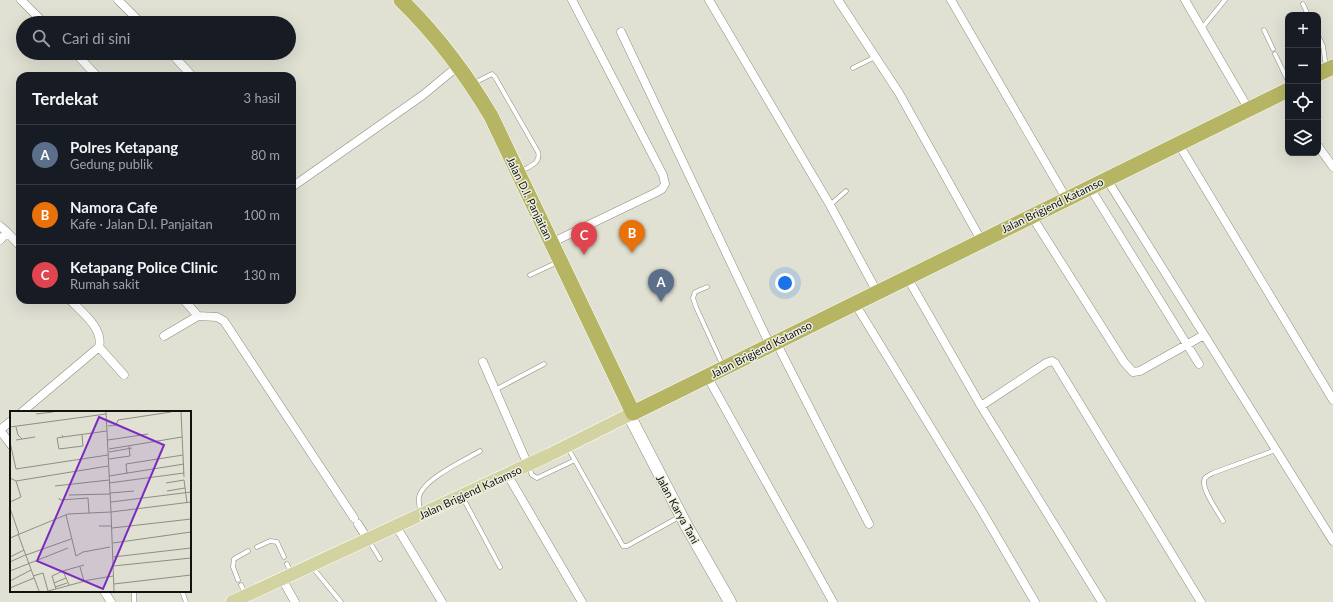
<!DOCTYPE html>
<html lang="id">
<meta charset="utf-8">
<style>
body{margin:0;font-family:Lato,sans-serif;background:#20242c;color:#f1f3f6}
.controls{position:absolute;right:12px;top:12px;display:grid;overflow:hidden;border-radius:8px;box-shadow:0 4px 16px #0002}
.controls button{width:36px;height:36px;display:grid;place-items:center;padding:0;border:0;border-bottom:1px solid #363941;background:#171b24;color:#f1f3f6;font:20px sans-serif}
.you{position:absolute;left:785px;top:283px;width:14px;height:14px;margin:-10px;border:3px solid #fff;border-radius:50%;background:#1a73e8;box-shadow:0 0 0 6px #1a73e833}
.badge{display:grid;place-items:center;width:26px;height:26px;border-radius:50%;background:#db2777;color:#fff;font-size:13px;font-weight:700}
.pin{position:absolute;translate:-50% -33px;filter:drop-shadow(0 1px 2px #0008)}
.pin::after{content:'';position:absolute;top:21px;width:14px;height:12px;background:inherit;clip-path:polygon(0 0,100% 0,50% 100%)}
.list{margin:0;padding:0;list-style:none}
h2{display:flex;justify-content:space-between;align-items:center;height:52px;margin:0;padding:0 16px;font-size:17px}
h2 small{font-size:13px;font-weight:400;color:#9ea1a6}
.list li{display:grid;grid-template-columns:26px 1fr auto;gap:12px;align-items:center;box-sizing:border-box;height:60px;padding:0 16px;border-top:1px solid #363941}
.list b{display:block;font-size:15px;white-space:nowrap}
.list p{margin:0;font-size:13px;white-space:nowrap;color:#9ea1a6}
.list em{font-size:13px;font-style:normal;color:#9ea1a6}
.icon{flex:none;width:22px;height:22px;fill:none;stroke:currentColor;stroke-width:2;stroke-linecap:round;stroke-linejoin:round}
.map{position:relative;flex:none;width:1333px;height:602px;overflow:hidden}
.search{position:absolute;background:#171b24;box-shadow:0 4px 16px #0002;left:16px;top:16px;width:280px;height:44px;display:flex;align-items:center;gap:10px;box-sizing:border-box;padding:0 14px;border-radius:22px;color:#9ea1a6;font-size:15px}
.panel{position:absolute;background:#171b24;box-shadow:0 4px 16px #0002;left:16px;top:72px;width:280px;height:232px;border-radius:12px}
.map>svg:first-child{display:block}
</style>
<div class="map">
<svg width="1333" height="602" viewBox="0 0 1333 602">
<rect width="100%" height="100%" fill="#e0e1d3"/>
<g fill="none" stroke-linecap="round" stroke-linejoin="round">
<defs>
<path id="lane" d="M1303,4l5,11
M1202,28l23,-28
M1264,30l9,19
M1318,35l5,11 3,21
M1275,54l13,27
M853,68l22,-11
M474,83l18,-9 3,3 43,75c3,11 -8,14 -16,19
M830,205l16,-14
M530,275l28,-13
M707,287l-12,5 -2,6 3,9 27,59
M495,390l49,-26
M568,448l55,98h4l52,-29
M529,468l3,7 5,3 38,-18
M463,498l37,69
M420,512c0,-5 -2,-11 -1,-15 4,-18 46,-37 61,-46
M1223,521c-4,-8 -24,-34 -18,-43 2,-2 6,-4 8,-5l63,-23
M369,541l11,18
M257,547l13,-6 7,1 7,15
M287,564l4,9
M313,568l28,34
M238,580l-5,-13 1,-8 14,-8
M241,585l4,8
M182,591l4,11
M134,602v-11"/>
<path id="street" d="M21,0l23,23
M118,0l23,23
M709,0l121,205 47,87
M838,0l61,93 82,147
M951,0l115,198
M1185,0l63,108
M621,32l149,313
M75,53l22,23
M171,53l21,23
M1178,143l155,257
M1318,146l15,21
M1106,178l227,363
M1089,186l110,178
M292,187l131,-92 35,-29
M1031,215l93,147 9,10 7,-1 64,-36
M0,226l7,6 -7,8
M7,232l13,14
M551,243l104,-50 7,-4 3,-5 -2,-9 -91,-175
M907,277l74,129 121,196
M184,300l14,16 19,1 7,4 130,197
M854,302l129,211 52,89
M164,336l34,-20
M776,342l93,182
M99,347l25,28
M483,362l45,103
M707,376l126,226
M981,406l65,-43 6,-2 3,2 146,239
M22,412l77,-65c5,-18 -17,-35 -29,-47
M0,430l11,15
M0,430l11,-9
M507,474l75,128
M358,524l10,16
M396,526l46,76
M282,579l13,23
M104,591l7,11"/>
<path id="secondary" d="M629,415l57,110 44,77"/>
<path id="primary" d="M232,602l317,-147 84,-42"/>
<path id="highway" d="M401,0c35,34 65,74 90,116l142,297 655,-323
M1318,74l15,-7"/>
</defs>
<use href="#lane" stroke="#8d8e81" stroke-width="5"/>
<use href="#street" stroke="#8d8e81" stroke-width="9"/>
<use href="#secondary" stroke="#8d8e81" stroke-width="13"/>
<use href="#primary" stroke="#fff" stroke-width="14"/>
<use href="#highway" stroke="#fff" stroke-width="16"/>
<use href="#lane" stroke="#fff" stroke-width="4"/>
<use href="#street" stroke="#fff" stroke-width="8"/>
<use href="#secondary" stroke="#fff" stroke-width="12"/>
<use href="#primary" stroke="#d3d3a2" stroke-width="13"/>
<use href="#highway" stroke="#b5b564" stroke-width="15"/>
</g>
<g text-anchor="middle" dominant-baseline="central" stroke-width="3" stroke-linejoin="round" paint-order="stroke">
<g font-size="11" fill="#12130e" stroke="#edeee0">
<text transform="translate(530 198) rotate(64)">Jalan D.I. Panjaitan</text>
<text transform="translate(1052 205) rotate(-26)">Jalan Brigjend Katamso</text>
<text transform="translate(761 349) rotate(-27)">Jalan Brigjend Katamso</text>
<text transform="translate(470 492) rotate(-25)">Jalan Brigjend Katamso</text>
<text transform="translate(678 509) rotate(61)">Jalan Karya Tani</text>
</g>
</g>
<g transform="translate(10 411)">
<rect width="181" height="181" fill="#e0e1d3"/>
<path fill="none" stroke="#8e8f84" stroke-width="1" d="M171,1l3,65M26,3l17,-2M98,15l8,-1 2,-5 53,-8M0,16l96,-13M6,16l2,8 4,4M52,24l1,2 44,-6M53,26l-6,1 2,11 24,-3 -1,-11M6,29l19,-3M98,29l40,-6M0,31l6,27 92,-14M99,38l73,-12M99,41l23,-4M99,48l21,-3 -1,-10M117,63l-1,-10 57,-9M99,65l75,-12M0,67l6,3 92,-15M99,72l75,-10M156,72l18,-3 3,23M45,75l54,-6M157,80l18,-3M100,82l24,-2M59,84l41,-1M49,87l1,2 28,-2 1,15M0,91l11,-5 -5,-16M101,91l80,-10M0,97l9,26M101,101l80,-10M101,101l3,79M56,104l10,41 7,-4 27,-5M89,115h13M102,117l79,-9M8,123l21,57M0,127l58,-24 43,-2 -5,-100M103,132l78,-11M16,144l45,-16M0,146l14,-7M103,146l78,-9M0,151l15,-7M103,155l78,-8M70,156l4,14M0,160l58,-23M53,160l21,-6M23,165l10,-3 5,18M0,170l21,-11M44,172l12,-5M104,173l77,-9M45,176l12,-4M0,177l24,-10M46,178l-4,-13 11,-5 6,14M38,180l41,-11 24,-4"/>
<path fill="#7b2cbf" fill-opacity="0.15" stroke="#7b2cbf" stroke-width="2" d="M89,6l65,28 -61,144 -66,-28z"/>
<rect width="181" height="181" fill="none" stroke="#12130e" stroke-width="2"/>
</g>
</svg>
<div class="controls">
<button>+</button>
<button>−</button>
<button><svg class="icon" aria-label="locate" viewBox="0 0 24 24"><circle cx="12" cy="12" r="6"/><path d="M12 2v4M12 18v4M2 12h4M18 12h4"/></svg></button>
<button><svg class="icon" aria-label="layers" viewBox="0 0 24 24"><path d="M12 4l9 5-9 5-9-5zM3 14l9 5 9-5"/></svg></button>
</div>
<div class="you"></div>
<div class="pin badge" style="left:661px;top:302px;background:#5c6f8a">A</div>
<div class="pin badge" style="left:632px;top:253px;background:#e8710a">B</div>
<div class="pin badge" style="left:584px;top:255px;background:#e0444e">C</div>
<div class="search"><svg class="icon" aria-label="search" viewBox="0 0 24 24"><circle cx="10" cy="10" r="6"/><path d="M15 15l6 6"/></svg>Cari di sini</div>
<section class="panel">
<h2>Terdekat<small>3 hasil</small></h2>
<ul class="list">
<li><span class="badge" style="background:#5c6f8a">A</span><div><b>Polres Ketapang</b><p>Gedung publik</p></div><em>80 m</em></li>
<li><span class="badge" style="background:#e8710a">B</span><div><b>Namora Cafe</b><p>Kafe · Jalan D.I. Panjaitan</p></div><em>100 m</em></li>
<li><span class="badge" style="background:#e0444e">C</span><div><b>Ketapang Police Clinic</b><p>Rumah sakit</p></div><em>130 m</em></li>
</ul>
</section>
</div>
